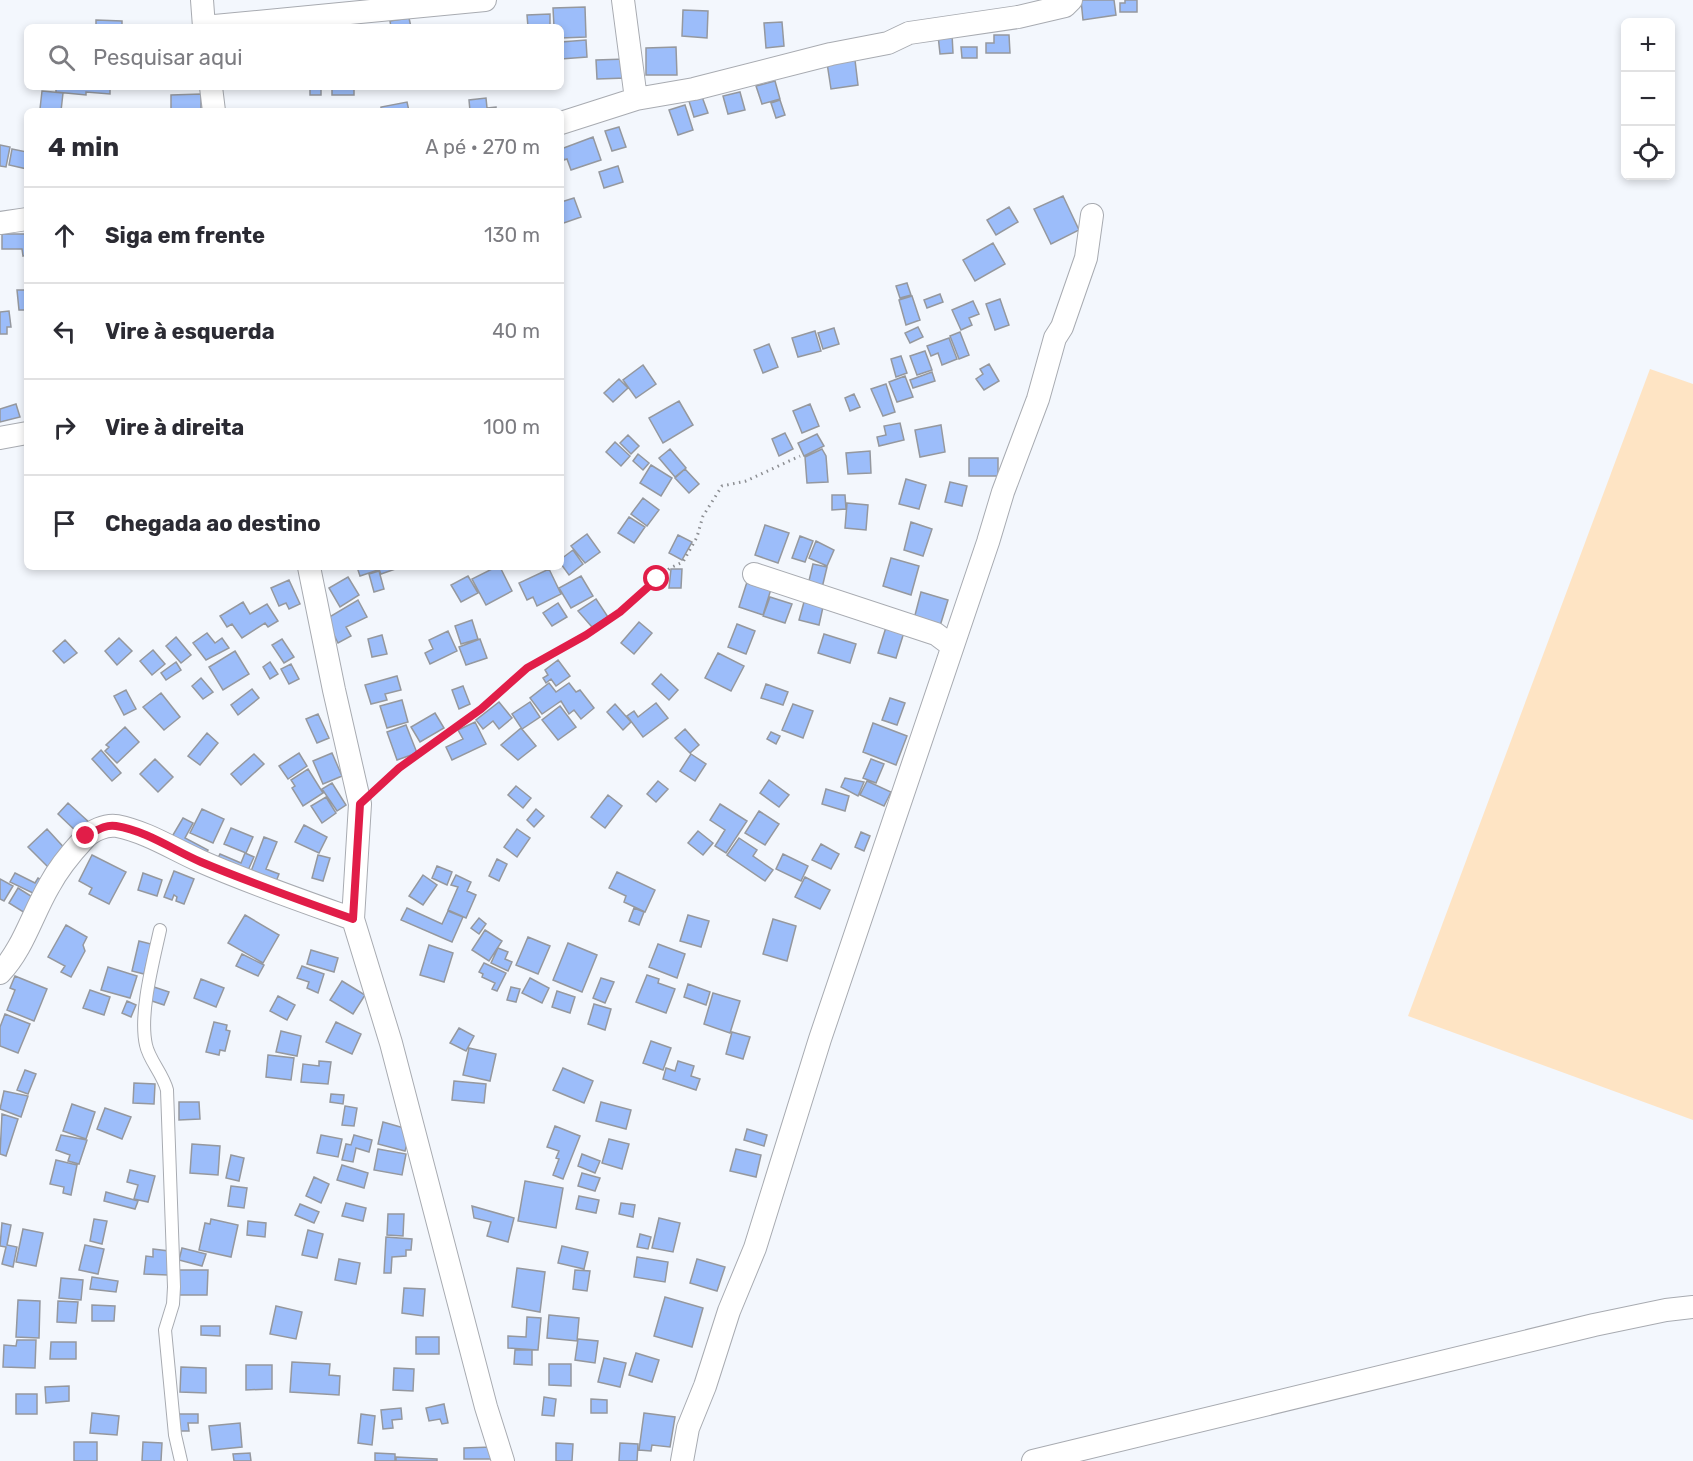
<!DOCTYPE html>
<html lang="pt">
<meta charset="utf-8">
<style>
body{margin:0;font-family:Rubik,sans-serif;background:#f2f2f3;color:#2b2b33}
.controls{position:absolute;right:18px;top:18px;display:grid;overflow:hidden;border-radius:9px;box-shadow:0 3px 9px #0003}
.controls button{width:54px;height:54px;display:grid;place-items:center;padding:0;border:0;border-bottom:2px solid #e1e1e2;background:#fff;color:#2b2b33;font:30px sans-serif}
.stop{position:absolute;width:18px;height:18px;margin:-14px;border:4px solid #e11d48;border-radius:50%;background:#fff}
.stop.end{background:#e11d48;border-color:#fff;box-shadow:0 2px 6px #0008}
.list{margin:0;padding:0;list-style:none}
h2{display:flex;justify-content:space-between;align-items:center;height:78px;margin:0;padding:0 24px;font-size:26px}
h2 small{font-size:20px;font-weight:400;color:#7c7c81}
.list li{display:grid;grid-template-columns:39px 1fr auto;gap:18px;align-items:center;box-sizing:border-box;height:96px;padding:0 24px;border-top:2px solid #e1e1e2}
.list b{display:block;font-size:22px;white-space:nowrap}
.list em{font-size:20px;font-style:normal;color:#7c7c81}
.icon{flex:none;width:33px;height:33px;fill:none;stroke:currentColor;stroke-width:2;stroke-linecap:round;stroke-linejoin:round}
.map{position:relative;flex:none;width:1693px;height:1461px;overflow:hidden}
.search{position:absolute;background:#fff;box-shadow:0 3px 9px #0003;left:24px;top:24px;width:540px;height:66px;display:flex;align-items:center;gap:15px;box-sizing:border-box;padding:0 21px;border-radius:9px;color:#7c7c81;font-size:22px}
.panel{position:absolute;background:#fff;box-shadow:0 3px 9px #0003;left:24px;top:108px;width:540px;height:462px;border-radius:9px}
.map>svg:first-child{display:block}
</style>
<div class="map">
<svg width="1693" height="1461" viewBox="0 0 1693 1461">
<rect width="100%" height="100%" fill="#f3f7fd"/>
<path fill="#fee4c4" d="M1650,369l43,15v736l-285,-104z"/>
<path fill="#9cbdfa" stroke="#95989e" stroke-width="1.5" d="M1081,0h33l2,15 -33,5z
M1125,0h12v12h-17v-9h5z
M585,7l1,30 -25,1v-11h-7l-1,-19z
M683,10l25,1 -1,27 -25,-2z
M550,14v13h-22l-1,-12z
M409,18l2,9h-20l-1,-6z
M96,20l26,1v6h-26z
M782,22l2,24 -18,2 -2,-25z
M952,34l1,19 -13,1 -2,-19z
M994,35h15l1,18h-24v-10h8z
M586,40l1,17 -26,2v-17z
M676,47l1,28h-31v-27z
M961,47h16v11h-15z
M626,59v19l-29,1 -1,-19z
M855,60l3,25 -27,4 -4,-26z
M775,81l5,18 -18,5 -6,-18z
M56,87h54v7l-24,-2v3l-30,-3z
M310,87h11v8h-11z
M332,87h22v8h-22z
M42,91l21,2 -2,18 -21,-2z
M740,92l5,18 -17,4 -5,-18z
M201,94v17h-30v-16z
M701,94l7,19 -14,4 -6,-19z
M486,98l1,10 9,-1v4h-26l-1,-11z
M780,100l5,15 -9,3 -5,-15z
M407,102l2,9h-28v-4z
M685,105l8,25 -15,5 -9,-25z
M619,127l7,20 -14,4 -7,-20z
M593,137l8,23 -30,10 -4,-11 -3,1 -3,-11z
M0,145l10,2 -4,20 -6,-1z
M12,149l15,3v17l-18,-4z
M618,166l5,16 -19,6 -5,-16z
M1063,196l16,34 -28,14 -17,-35z
M574,198l7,19 -20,7v-22z
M1009,207l9,15 -22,13 -9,-15z
M2,234h25v21l-4,1 -1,-7h-20z
M993,243l12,21 -30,17 -12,-21z
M907,283l4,12 -11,3 -4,-12z
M17,290h10v20h-8z
M940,294l3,8 -16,6 -3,-8z
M912,296l8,24 -14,5 -7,-25z
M1000,299l9,26 -14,5 -9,-26z
M973,301l6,13 -10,4 3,7 -11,5 -9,-20z
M9,311l2,16h-4v7h-7v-22z
M918,327l5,10 -13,6 -5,-10z
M834,328l5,16 -16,5 -5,-16z
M815,331l6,20 -23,6 -6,-19z
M960,332l9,23 -10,4 -9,-23z
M949,338l8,21 -15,6 -4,-12 -7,3 -4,-10z
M769,344l9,23 -15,6 -9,-23z
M925,351l7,19 -15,5 -7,-19z
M901,356l6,17 -11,4 -5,-18z
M989,364l10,17 -15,9 -8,-11 7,-5 -3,-5z
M643,365l13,19 -20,14 -13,-18z
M932,372l3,9 -22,7 -3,-8z
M905,376l8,21 -16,5 -8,-20z
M619,379l9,9 -15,14 -9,-9z
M886,384l9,28 -12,4 -12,-27z
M854,394l6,13 -10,4 -5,-13z
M679,401l14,24 -30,18 -14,-25z
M16,404l4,13 -20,5v-13z
M810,404l9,22 -17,7 -9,-22z
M900,423l4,17 -25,6 -2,-9 9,-2 -2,-9z
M941,425l4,27 -25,5 -5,-27z
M785,433l8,16 -14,7 -7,-17z
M817,434l7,12 -20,10 -6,-13z
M628,435l11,11 -8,8 -11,-11z
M615,442l15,14 -9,10 -15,-14z
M670,449l16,19 -11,9 -16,-19z
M822,449l4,7 2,26 -21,1 -2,-26z
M870,451l1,22 -23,1 -2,-21z
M638,454l11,9 -6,7 -10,-9z
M969,458h29v18h-29z
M651,465l21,13 -11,18 -21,-13z
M685,469l14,15 -10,9 -14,-15z
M906,479l20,6 -7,24 -20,-5z
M950,482l17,4 -5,20 -17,-4z
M832,495h13l1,14 -14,1z
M643,498l16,12 -12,16 -16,-12z
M847,503l21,2 -2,25 -21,-2z
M629,517l16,10 -11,16 -16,-10z
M911,522l21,7 -9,27 -19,-6z
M765,525l24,8 -11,30 -23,-8z
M587,534l13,18 -15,11 -14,-17z
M678,535l14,7 -10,18 -13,-7z
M800,536l13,5 -8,21 -13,-4z
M816,541l18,9 -7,16 -18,-8z
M573,550l10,14 -14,11 -8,-11v-5z
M891,558l28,8 -8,29 -28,-9z
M813,564l14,3 -5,21 -14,-3z
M357,567h20l1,3 -18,6z
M378,567h23l-20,7z
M496,567h4l12,24 -26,14 -14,-26z
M549,569l12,25 -24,12 -4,-9 -6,3 -8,-17z
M671,569h11l-1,19h-12z
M379,571l5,18 -10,3 -5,-18z
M468,576l10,17 -17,9 -10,-17z
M581,576l12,20 -22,12 -12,-20z
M348,577l11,18 -19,12 -11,-19z
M289,580l11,24 -11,5 -3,-6 -7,3 -8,-18z
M747,582l24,7 -8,26 -24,-8z
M921,592l27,8 -8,26 -26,-7z
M770,597l22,7 -7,19 -22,-7z
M596,599l12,18 -16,10 -14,-16z
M358,600l9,17 -21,10 5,9 -13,7 -12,-24z
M243,602l7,12 17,-10 11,17 -10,6 -3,-4 -23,15 -10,-14 -5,3 -7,-11z
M804,602l19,5 -4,18 -20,-5z
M558,603l9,14 -15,9 -9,-13z
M472,620l6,19 -17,5 -6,-18z
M639,622l13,11 -18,21 -13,-11z
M737,624l18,7 -9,23 -18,-7z
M887,624l18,5 -9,29 -18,-5z
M448,631l9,20 -27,13 -5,-11 8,-4 -4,-9z
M207,633l8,10 7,-5 7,10 -23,12 -13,-17z
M824,634l32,10 -6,19 -32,-10z
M382,635l5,19 -15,3 -4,-18z
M176,637l15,18 -10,8 -15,-17z
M119,638l13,13 -15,14 -12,-14z
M282,639l12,18 -10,6 -12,-18z
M480,639l7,19 -21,7 -7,-18z
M65,640l12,13 -13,10 -11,-12z
M153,650l12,14 -13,11 -12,-14z
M235,651l14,23 -26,16 -14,-23z
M718,653l26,13 -13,25 -26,-13z
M558,660l12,16 -14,10 -5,-7 -5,4 -3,-5 5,-3 -3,-5z
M176,662l5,8 -15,10 -5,-7z
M270,662l8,12 -8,5 -7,-12z
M291,664l8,15 -10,5 -8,-15z
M661,674l17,16 -9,10 -17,-16z
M397,676l4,14 -16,4 2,6 -16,4 -6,-19z
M201,678l12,14 -10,7 -11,-13z
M549,683l7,9 13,-9 7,9 4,-2 14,18 -13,11 -7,-9 -5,4 -8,-13 -19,13 -12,-16z
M766,684l22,8 -5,13 -22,-7z
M463,686l7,18 -11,5 -7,-19z
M252,689l7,9 -21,17 -7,-10z
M126,690l10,19 -12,6 -10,-19z
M161,693l19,24 -16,13 -21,-23z
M890,698l15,5 -8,22 -15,-5z
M402,700l6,22 -21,6 -7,-22z
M499,702l13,16 -13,11 -6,-8 -10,8 -7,-9z
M530,702l10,15 -18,12 -10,-15z
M656,703l12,15 -25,19 -16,-21 7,-5 4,6z
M615,704l16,18 -8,8 -16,-18z
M793,704l20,7 -10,27 -21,-8z
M560,706l16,21 -18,13 -16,-20z
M435,713l9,15 -24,14 -9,-15z
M318,714l11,24 -12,5 -11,-24z
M475,722l11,22 -34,16 -6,-13 17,-8 -5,-9z
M873,723l34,13 -11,29 -33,-13z
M406,725l11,28 -20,7 -10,-28z
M125,727l14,15 -22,21 -12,-12 4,-4 -3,-2z
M521,728l15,18 -18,14 -17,-15z
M685,729l14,16 -9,8 -15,-15z
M771,732l9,4 -4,8 -9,-5z
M207,733l11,10 -18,22 -12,-9z
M101,750l20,23 -9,8 -20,-22z
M299,753l8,13 -19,13 -9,-13z
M332,753l10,23 -19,8 -10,-23z
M254,754l10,10 -23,21 -10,-11z
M691,754l15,10 -11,17 -15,-10z
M155,759l18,18 -15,15 -18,-18z
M871,759l13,5 -8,19 -13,-5z
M308,769l15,24 -20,13 -11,-18 3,-2 -4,-6z
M845,778l19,4 -6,14 -17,-9z
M769,780l20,15 -10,12 -19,-14z
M658,781l10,8 -12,13 -9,-8z
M867,781l24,11 -7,14 -24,-11z
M332,783l14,22 -9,6 -15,-22z
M516,786l15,12 -8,10 -15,-13z
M826,789l23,7 -4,15 -23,-7z
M608,795l14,11 -17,22 -14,-11z
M326,797l10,16 -14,10 -11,-17z
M68,803l23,21 -11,11 -22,-21z
M720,804l27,17 -21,32 -11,-7 10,-16 -15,-10z
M202,809l22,10 -11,24 -23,-10z
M536,809l8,7 -10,11 -7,-7z
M759,811l20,13 -14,21 -20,-12z
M183,818l10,5 -8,15 23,12 -4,8 -34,-18z
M304,825l23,12 -8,16 -24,-11z
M231,828l22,9 -7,16 -22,-9z
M47,829l21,23 -18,17 -22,-22z
M517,829l13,9 -13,19 -13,-10z
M698,831l15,12 -10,12 -15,-12z
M861,832l9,4 -6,15 -9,-4z
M264,837l13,5 -11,27 13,5 -4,10 -25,-10z
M739,838l18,12 -4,6 20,14 -8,11 -38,-26z
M821,844l18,10 -8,15 -19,-9z
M245,853l9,4 -8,18 -30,-13 4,-8 21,9z
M783,854l25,12 -7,15 -25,-12z
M92,855l34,17 -17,32 -20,-10 3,-6 -13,-7z
M318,855l12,3 -7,23 -11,-3z
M497,859l10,5 -8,17 -10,-5z
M437,866l15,6 -5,13 -15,-7z
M174,871l20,8 -10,25 -8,-3 1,-4 -3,-2 -2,5 -8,-3z
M617,872l38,18 -10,22 -21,-10 2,-6 -17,-8z
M15,873l20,10 3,-5 10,5 -7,14 -31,-15z
M143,873l19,7 -5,16 -19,-6z
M423,875l14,10 -14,20 -14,-9z
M456,875l15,7 -4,9 9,4 -10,23 -18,-8 10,-23 -7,-2z
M805,877l25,13 -10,19 -25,-12z
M0,879l13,7 -9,15 -4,-2z
M18,888l16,10 -9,15 -16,-10z
M407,908l35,16 6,-13 15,6 -11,25 -51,-22z
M634,908l10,4 -5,13 -10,-4z
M245,915l34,20 -16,28 -35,-20z
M688,915l21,6 -8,26 -21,-6z
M479,918l7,6 -7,10 -8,-6z
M773,919l23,7 -9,35 -24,-7z
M66,925l21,12 -4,8 2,6 -14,26 -10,-5 4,-6 -17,-9z
M485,930l17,11 -13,20 -17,-11z
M528,937l22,9 -12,28 -22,-9z
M139,941l12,3 -7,30 -12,-3z
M568,943l29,12 -15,37 -29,-12z
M658,944l27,10 -8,24 -28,-11z
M429,945l24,8 -9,29 -24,-7z
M498,948l10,4 -3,7 7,3 -4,9 -17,-8z
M311,950l27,8 -4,14 -27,-8z
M242,954l22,11 -6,11 -22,-10z
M484,963l22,10 -9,18 -5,-2 3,-6 -13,-6 1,-3 -4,-2z
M302,966l22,8 -6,19 -11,-5 2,-6 -12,-4z
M108,967l29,9 -7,22 -29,-8z
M647,975l12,4 -1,4 17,6 -9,24 -30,-11z
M15,976l32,13 -13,32 -27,-11 8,-20 -5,-2z
M530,978l19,10 -7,15 -20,-10z
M601,978l13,4 -9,21 -12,-5z
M201,979l23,9 -8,19 -22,-9z
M342,981l23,14 -12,19 -23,-14z
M688,984l22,8 -4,13 -22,-8z
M154,987l15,5 -5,13 -15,-5z
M511,987l9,2 -4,13 -9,-2z
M90,990l20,7 -6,18 -21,-7z
M557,991l18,6 -5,16 -18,-6z
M713,993l27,8 -10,32 -26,-9z
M278,996l17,9 -8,15 -17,-9z
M127,1001l9,4 -5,12 -9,-4z
M594,1004l17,5 -6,21 -17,-6z
M5,1014l25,10 -12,29 -18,-7v-19z
M214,1022l13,3 -1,5 4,1 -5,20 -5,-1 -1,5 -13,-3z
M336,1022l25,12 -9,20 -26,-12z
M459,1028l15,8 -8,15 -16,-8z
M281,1031l20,5 -4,20 -21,-4z
M732,1032l18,5 -7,22 -17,-5z
M651,1041l20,7 -8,22 -20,-7z
M469,1048l27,6 -6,27 -27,-6z
M268,1055l26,3 -3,22 -25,-3z
M319,1061l12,1 -3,22 -27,-2 2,-18 16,2z
M678,1061l16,5 -3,10 9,3 -4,11 -33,-11 3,-11 9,3z
M563,1068l30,13 -9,22 -31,-13z
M25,1070l11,4 -8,20 -11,-4z
M454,1081l32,3 -2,19 -32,-3z
M134,1083l21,1 -1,20 -21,-1z
M4,1091l24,5 -7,21 -21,-8z
M331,1094l13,1 -1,9 -13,-2z
M179,1102h20l1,17 -21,1z
M601,1102l30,8 -5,19 -30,-8z
M72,1104l23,8 -9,27 -23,-8z
M345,1106l12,2 -3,18 -12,-1z
M105,1108l26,9 -9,22 -25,-10z
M2,1114l16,5 -12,37 -6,-2z
M383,1122l28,8 -6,21 -27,-7z
M555,1126l25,10 -17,43 -10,-4 6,-16 -3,-1 3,-7 -12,-4z
M747,1129l20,6 -3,11 -20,-6z
M61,1135l26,5 -8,24 -11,-3 2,-6 -14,-5z
M321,1135l21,4 -4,18 -21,-4z
M354,1135l18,5 -3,12 -13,-4 -3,14 -11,-2 4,-16 5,1z
M609,1139l20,5 -7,25 -20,-6z
M192,1144l28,2 -2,29 -28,-2z
M378,1149l28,5 -4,21 -28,-5z
M736,1149l25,6 -5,22 -26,-6z
M582,1154l18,7 -5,12 -17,-7z
M231,1155l13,3 -5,23 -13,-3z
M56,1160l21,5 -6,30 -8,-2 1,-6 -14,-3z
M342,1165l26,8 -4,15 -27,-8z
M130,1170l25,6 -7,26 -14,-3 4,-14 -11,-3z
M582,1173l18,5 -5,13 -17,-5z
M314,1177l15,7 -8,19 -15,-7z
M525,1181l38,7 -7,40 -38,-7z
M231,1186l16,2 -3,20 -16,-2z
M106,1192l32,9 -3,8 -31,-8z
M579,1196l20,4 -3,13 -20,-4z
M346,1203l20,5 -3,13 -21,-5z
M621,1203l14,2 -2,12 -14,-3z
M300,1204l19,8 -5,11 -19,-8z
M472,1206l42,12 -6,24 -21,-6 4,-14 -17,-4z
M388,1214h16l-1,22 -16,-1z
M659,1218l21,5 -7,29 -21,-4z
M94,1219l13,2 -5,23 -12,-3z
M211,1219l27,6 -7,32 -32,-7 6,-27 5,1z
M248,1221l18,2 -1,14 -18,-2z
M2,1223l9,2 -4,20 10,2 -4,20 -11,-3 4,-17 -6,-1z
M23,1229l20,4 -7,33 -20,-4z
M308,1230l15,4 -6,24 -15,-3z
M640,1234l11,3 -3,12 -11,-2z
M386,1237l26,2 -1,11h-5v6l-14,1 -1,16h-7z
M85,1245l19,4 -6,25 -19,-4z
M562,1246l26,6 -4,17 -26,-6z
M182,1248l24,6 -4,12 -23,-6z
M153,1249l16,2 -1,24 -24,-1 2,-18 7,1z
M637,1257l31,5 -3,20 -31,-5z
M339,1259l21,4 -4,21 -21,-4z
M697,1259l28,8 -8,24 -27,-8z
M517,1268l28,4 -5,40 -28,-5z
M179,1270h29l-1,25h-28z
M575,1270l15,1 -3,20 -14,-2z
M92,1277l26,4 -2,11 -26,-3z
M61,1278l22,2 -2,20 -22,-2z
M404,1288l21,1 -2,27 -21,-3z
M665,1297l38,11 -11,39 -38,-11z
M18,1300l22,1 -1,37 -23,-1z
M58,1301l20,1 -2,21 -19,-1z
M92,1305l23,1 -1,15h-22z
M276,1306l26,6 -6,27 -26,-5z
M549,1315l30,3 -2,23 -30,-3z
M527,1317l14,1 -3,32 -30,-2v-12l18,1z
M201,1326h19v10l-19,-1z
M416,1337h23v17h-23z
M578,1339l20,2 -3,22 -20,-3z
M17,1340h19l-1,28 -32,-1 1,-22 12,1z
M51,1342h25v17h-26z
M515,1350h17v15l-18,-1z
M636,1353l23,7 -7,22 -23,-7z
M604,1358l22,5 -6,24 -22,-5z
M292,1362l38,2 -1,11 11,1 -1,19 -49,-3z
M549,1364h22v22l-22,-1z
M246,1365h26v24l-26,1z
M181,1367l25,1v25l-26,-1z
M394,1368l20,1 -1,22 -20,-1z
M69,1386v15l-23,2 -1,-16z
M16,1394h21v20h-21z
M544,1397l12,2 -2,17 -12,-1z
M591,1399l16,1v13h-16z
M444,1404l4,19 -6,1 -2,-5 -11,2 -3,-13z
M401,1408l1,11 -10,1 1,8 -10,1 -2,-19z
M92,1413l27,3 -2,19 -27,-2z
M644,1413l31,4 -5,30 -18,-2 -1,6 -12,-1z
M179,1414h19v9h-10l1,8h-10z
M361,1414l14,2 -3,29 -14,-2z
M240,1423l2,24 -30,3 -3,-24z
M74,1442h23v19h-23z
M143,1442l19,1 -1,18h-19z
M556,1443l17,1 -1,17h-16z
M620,1443l18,1 -1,17h-18z
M492,1447v12h-28v-11z
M250,1453l1,8h-17l-1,-7z
M375,1453l20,1v7h-20z
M396,1457l41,2v2h-41z"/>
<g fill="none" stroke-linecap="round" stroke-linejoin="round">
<defs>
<path id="service" d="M160,930c-7,32 -21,84 -14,115 3,15 17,29 21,45l7,197 -1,17 -8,26 10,105 6,26"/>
<path id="minor" d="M202,0l2,27
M623,0l13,99
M204,27l281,-27
M211,87l3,24
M561,123l75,-24 58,-10 137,-35 57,-11 21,-10 109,-16 47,-11 6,-6
M0,223l27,-4
M0,438l27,-5
M309,567l25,123 26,114 -7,115 38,124 95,364 17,54
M754,574l182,60 16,12
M0,973c23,-24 32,-58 49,-87 9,-17 22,-33 35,-47 7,-8 22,-15 33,-13 30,6 56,23 83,35 50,22 102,40 153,58
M682,1461l6,-33 17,-42 24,-75 26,-63 65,-209 168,-497 15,-50 35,-93 17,-61 7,-11 24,-69 6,-43
M1033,1461l561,-136 72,-15 27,-3"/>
</defs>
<use href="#service" stroke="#a8abb1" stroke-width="14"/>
<use href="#minor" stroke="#a8abb1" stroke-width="24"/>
<path stroke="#8c8e92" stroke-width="3" stroke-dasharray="1.5 4.5" stroke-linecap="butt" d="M377,789l22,-21 82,-59 46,-41 59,-33 55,-39 29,-28 13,-6 14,-25 6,-21 19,-30 24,-5 54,-25"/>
<use href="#service" stroke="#fff" stroke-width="12"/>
<use href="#minor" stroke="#fff" stroke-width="22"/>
</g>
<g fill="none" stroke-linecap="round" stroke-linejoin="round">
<path stroke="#e11d48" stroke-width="8" d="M86,836c10,-5 19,-12 30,-10 31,5 57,24 85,36 50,21 101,39 152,57l7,-115 39,-36 82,-59 46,-41 59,-33 34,-23 37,-33"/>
</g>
</svg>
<div class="controls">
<button>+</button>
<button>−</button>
<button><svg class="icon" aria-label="locate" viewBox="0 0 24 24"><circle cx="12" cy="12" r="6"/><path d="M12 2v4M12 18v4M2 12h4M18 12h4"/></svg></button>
</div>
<div class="stop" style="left:657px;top:579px"></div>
<div class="stop end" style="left:86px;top:836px"></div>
<div class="search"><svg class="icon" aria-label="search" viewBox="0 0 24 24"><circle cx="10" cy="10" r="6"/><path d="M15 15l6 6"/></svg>Pesquisar aqui</div>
<section class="panel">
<h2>4 min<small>A pé · 270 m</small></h2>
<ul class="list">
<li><svg class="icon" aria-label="ahead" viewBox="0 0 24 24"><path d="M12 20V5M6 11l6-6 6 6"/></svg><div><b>Siga em frente</b></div><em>130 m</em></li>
<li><svg class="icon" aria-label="left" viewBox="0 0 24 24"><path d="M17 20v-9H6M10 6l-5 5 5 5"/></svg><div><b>Vire à esquerda</b></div><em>40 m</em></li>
<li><svg class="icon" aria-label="right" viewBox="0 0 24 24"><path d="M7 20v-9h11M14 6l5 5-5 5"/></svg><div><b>Vire à direita</b></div><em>100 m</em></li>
<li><svg class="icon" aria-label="arrive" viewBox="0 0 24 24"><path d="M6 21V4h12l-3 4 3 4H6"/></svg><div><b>Chegada ao destino</b></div></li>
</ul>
</section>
</div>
